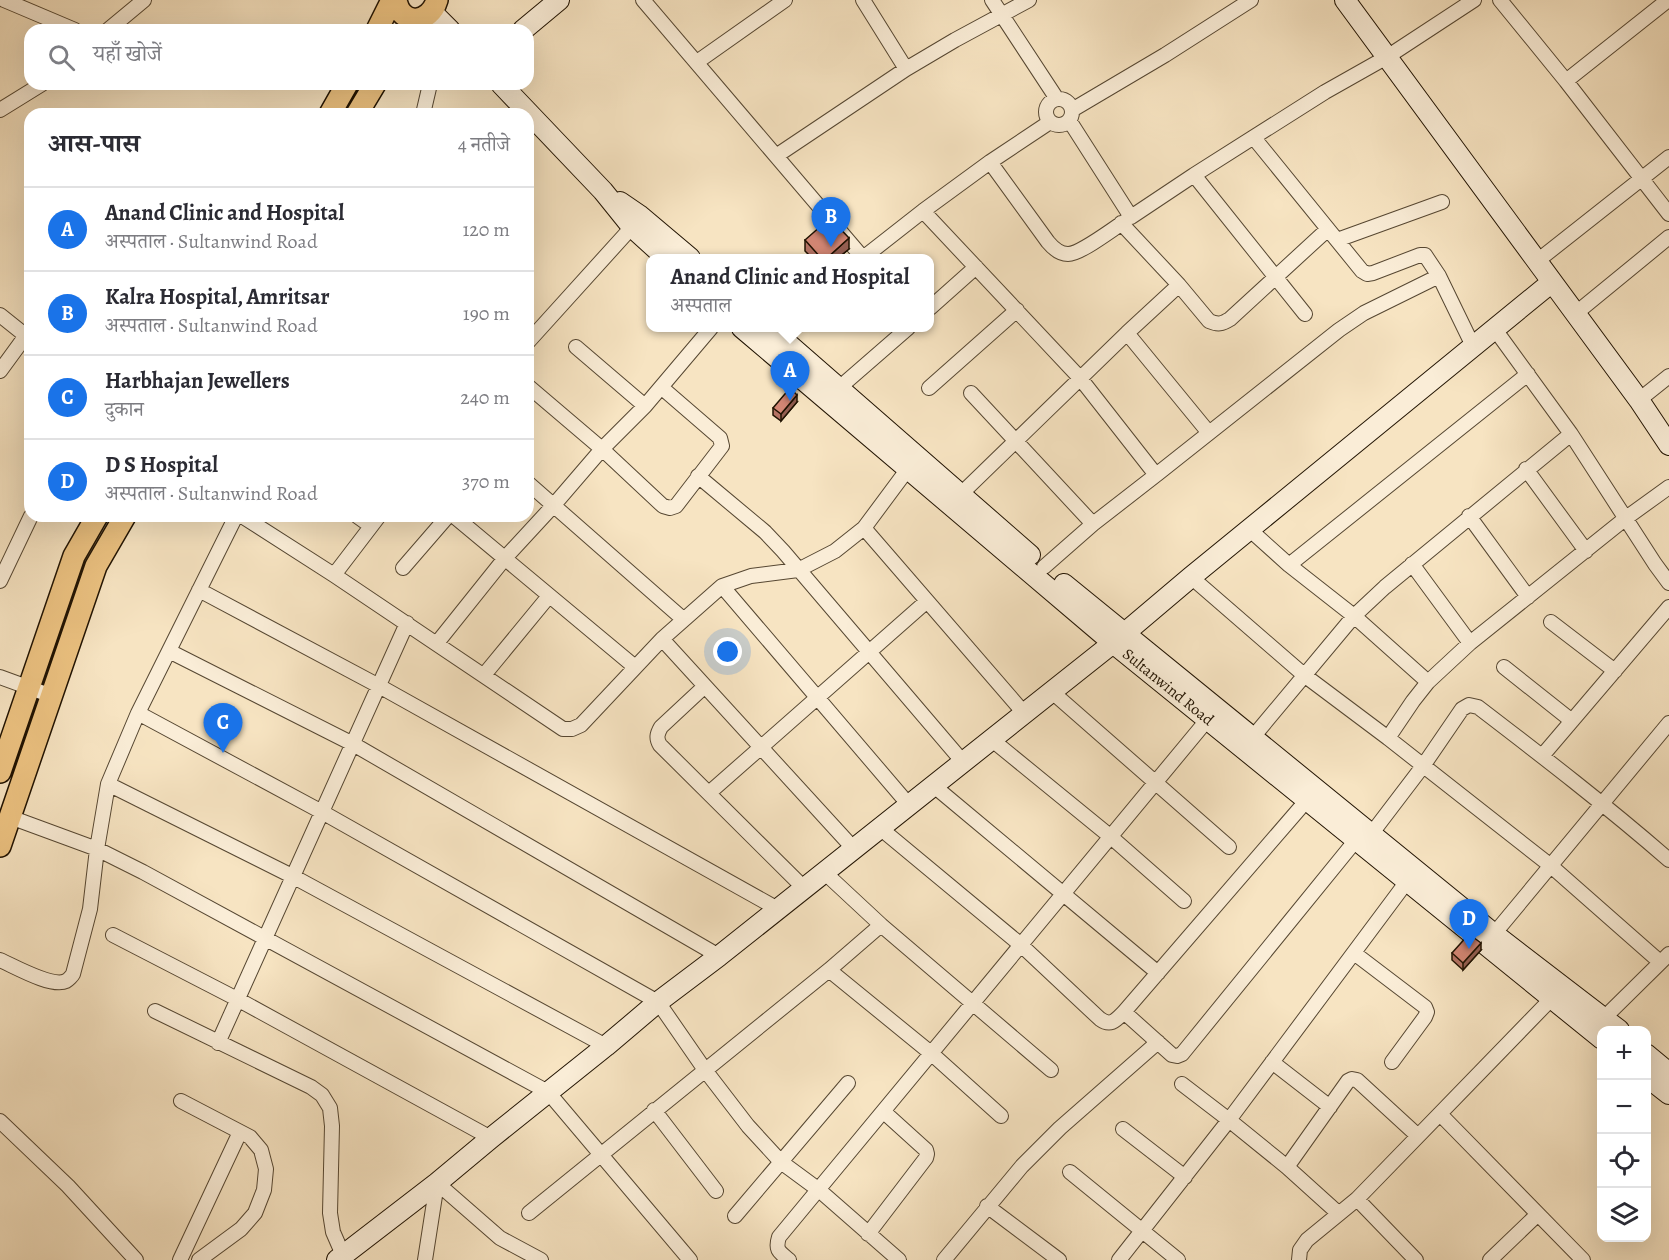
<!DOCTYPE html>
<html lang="hi">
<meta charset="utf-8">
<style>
body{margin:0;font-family:Alegreya,"Noto Serif Devanagari",serif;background:#f2f2f3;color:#2b2b33}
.controls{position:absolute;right:18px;bottom:18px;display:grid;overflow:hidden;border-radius:12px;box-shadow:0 6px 24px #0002}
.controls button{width:54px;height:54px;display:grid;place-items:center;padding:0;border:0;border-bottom:2px solid #e1e1e2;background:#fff;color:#2b2b33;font:30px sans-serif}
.you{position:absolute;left:728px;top:652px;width:21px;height:21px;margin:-15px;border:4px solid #fff;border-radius:50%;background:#1a73e8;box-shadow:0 0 0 9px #1a73e833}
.badge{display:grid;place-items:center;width:39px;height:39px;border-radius:50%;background:#1a73e8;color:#fff;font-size:20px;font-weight:700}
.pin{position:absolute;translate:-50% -50px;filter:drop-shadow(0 2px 3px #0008)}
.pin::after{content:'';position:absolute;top:32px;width:21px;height:18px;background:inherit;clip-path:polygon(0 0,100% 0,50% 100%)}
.popup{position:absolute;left:646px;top:254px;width:288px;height:78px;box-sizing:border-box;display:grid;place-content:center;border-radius:12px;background:#fff;filter:drop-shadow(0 2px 4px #0005);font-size:20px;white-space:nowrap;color:#7c7c81}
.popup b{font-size:22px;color:#2b2b33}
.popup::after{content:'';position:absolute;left:50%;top:100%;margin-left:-12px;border:12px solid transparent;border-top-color:#fff}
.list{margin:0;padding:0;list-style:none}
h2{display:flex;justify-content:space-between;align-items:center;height:78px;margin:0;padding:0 24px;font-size:26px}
h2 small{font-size:20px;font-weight:400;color:#7c7c81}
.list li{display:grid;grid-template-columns:39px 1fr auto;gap:18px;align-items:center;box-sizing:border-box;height:84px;padding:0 24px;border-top:2px solid #e1e1e2}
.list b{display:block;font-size:22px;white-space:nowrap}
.list p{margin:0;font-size:20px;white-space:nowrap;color:#7c7c81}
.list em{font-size:20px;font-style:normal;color:#7c7c81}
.icon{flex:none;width:33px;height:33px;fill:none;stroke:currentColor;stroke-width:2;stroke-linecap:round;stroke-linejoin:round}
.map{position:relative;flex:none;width:1669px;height:1260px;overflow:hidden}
.search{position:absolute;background:#fff;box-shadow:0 6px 24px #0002;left:24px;top:24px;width:510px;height:66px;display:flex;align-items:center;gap:15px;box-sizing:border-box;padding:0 21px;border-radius:18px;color:#7c7c81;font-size:22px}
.panel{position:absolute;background:#fff;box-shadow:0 6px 24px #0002;left:24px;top:108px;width:510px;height:414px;border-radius:18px}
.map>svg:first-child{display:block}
</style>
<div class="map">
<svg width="1669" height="1260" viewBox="0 0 1669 1260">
<rect width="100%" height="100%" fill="#f7e4c2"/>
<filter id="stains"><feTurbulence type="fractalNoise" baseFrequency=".00333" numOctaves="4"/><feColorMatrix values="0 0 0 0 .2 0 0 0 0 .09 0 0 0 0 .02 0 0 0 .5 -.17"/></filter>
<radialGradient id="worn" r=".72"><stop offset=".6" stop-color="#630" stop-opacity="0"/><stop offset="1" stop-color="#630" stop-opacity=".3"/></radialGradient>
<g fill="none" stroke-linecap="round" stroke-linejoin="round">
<defs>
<path id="street" d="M4,0l71,30
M643,0l133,156 130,-87 49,-29 74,-40
M863,0l43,69
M992,0l65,99
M1500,0l66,81 103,133
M108,30l36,-30
M697,62l88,-62
M1566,81l102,-81
M1046 112a13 13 0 1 1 26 0a13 13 0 1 1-26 0Z
M0,110l42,-26
M1072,110l93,-55 86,-55
M423,114l7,-30
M1069,120l62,97 63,-42 131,-83 62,-35 87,-57
M1254,138l108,133 5,3 6,-1 47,-18h5l14,21
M776,156l87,102
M990,162l58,80c5,6 12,12 20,12 13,0 47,-27 59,-34
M1194,175l111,139
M923,211l157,167 76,97 183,-145 25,-17 75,-37 34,70
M1337,240l105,-38
M863,258l60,-47 67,-49 60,-40
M1536,262l133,-105
M1179,285l30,36c9,4 13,3 21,-2l98,-90
M930,308l46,-41
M1575,314l94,-77
M0,315l30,24
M1494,328l77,106 84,130 14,19
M1127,333l82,100
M528,342l104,-115
M576,347l69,59
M0,371l30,-41
M528,386l74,63 61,57 7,2 6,-2 43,-56 3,-4 -2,-8 -59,-51
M839,388l69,-60
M929,388l88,-78
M971,393l122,131
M1639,400l30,-24
M1526,469l60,82
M698,476l67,56 18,19 180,211
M528,483l155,136
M961,494l166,-161 52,-48 -58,-62
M242,516l92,59 229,154h9l9,-4 81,-86 60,-53 29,-10 47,-6 37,-19 29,-23 49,-66
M357,516l14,10
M454,516l181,151
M1469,516l59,81
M864,528l160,185
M1249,529l40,36 65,51 74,66 42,-39 156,-125 43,-31
M1412,564l58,79
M1289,565l239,-191
M1044,567l49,-43 63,-49
M403,568l45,-52
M334,575l45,-59
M1191,577l113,98 84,63 163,128 109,96
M0,581l31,-65
M722,586l187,219
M199,590l180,96 399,223
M1551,622l64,49
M662,639l192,210
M437,643l68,-85 48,-52 49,-57 43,-43 66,-78
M169,651l184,93 366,212
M1504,667l68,54
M484,675l65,-79
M0,677l52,19
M705,686l-44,41c-4,7 -5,11 -1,18l144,143
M1051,691l178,156
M138,713l184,99 336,190 47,68 43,56 33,36 38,28 80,70
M1253,737l101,-121 31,-29 186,-153
M1388,738l25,-37 15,-19
M991,739l120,98 73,64
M1542,756l127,-149
M108,784l186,93 312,169
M934,786l224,187
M709,793l218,-192
M1307,800l-183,212 48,43 5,1 5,-2 174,-214
M10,817l87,32 46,23 405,220 142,168
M880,828l141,117 79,74c11,8 16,1 24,-7
M1372,833l51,-67 39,-57 7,-4 9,2c64,49 129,99 191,153
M824,872l57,53 170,145
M1494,934l175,-211
M113,935l126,65 252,138
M1354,953l71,54 2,5 -2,5 -33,45
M0,960c14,6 52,28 66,21 2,-1 6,-5 7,-7l17,-65 7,-60 11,-65 30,-71 98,-197
M829,970l103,84 69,62
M155,1011l156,76 11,8 8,13 2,18 -2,87 3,19 10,23
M1604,1018l65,-64
M218,1043l189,-420
M1272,1062l58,45
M1182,1084l47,36 182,-244
M181,1101l69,36 11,13 5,19 -2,21 -9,23 -14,16 -42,31
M654,1110l62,81
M1440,1114l143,146
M0,1121l68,65 68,74
M1123,1129l62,48
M1287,1167l61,-86 4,-2 5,1 61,56
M1070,1172l108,88
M437,1183l63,55 41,22
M1357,1199l59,61
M987,1206l72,54
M529,1213l300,-243 52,-45
M735,1216l113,-133
M868,1234l58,-76 1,-4 -1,-4 -42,-38
M180,1260l60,-128
M425,1260l12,-77
M789,1260c-10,-8 -14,-10 -10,-23l429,-518
M944,1260l78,-94 38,-38 98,-86
M1119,1260l110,-140 58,47 51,46
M1299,1260l1,-10 7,-10 50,-41 199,-205
M1490,1260l48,-46"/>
<path id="secondary" d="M1345,0l294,400 30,45
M432,12l18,18
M523,30l36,-30
M501,84l102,107 29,36 34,31
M620,202l19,13 51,43
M742,328l371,315 489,396
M770,328l260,227
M1064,584l430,350 125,96
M1646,1054l23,19
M1646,1076l23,18
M337,1260l100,-77 54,-45 115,-92 52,-44 61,-46 394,-313 78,-66 361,-295"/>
<path id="primary" d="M396,0c5,27 34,24 41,0
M377,30l15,-30
M330,114l17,-30
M357,114l18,-30
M0,772l74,-216 23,-40
M0,846l96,-280 29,-50"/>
</defs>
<use href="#street" stroke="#564732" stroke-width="16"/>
<use href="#secondary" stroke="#211302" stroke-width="22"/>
<use href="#primary" stroke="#211302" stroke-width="24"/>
<use href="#street" stroke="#faedd7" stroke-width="14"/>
<use href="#secondary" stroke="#faedd7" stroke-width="20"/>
<use href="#primary" stroke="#ecc281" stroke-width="21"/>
</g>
<path fill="#b57364" stroke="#211302" stroke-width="1.5" d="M805,240l44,9 -11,9h-26l-7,-7z
M797,402l-16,19 -8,-6v-7z
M1481,950l-18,20 -11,-10v-7z"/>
<path fill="#945e51" stroke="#211302" stroke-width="1.5" d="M849,238v11l-11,9h-11z
M797,395v7l-16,19v-7z
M1481,943v7l-18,20v-7z"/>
<path fill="#d38674" stroke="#211302" stroke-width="1.5" d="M830,218l19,20 -22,20h-6l-16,-18z
M790,388l7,7 -16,19 -8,-6z
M1469,934l12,9 -18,20 -11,-10z"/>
<g text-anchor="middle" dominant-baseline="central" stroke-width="4.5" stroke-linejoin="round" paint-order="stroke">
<g font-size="16" fill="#211302" stroke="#faedd7">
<text transform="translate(1168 687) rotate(39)">Sultanwind Road</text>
</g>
</g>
<rect width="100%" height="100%" filter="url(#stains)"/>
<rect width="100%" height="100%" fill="url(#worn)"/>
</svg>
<div class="controls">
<button>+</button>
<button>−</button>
<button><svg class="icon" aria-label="locate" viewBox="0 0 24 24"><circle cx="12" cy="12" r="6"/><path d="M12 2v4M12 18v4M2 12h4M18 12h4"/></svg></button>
<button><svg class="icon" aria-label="layers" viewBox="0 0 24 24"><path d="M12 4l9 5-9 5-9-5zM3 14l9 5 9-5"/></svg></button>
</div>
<div class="you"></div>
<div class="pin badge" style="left:790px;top:401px">A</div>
<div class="popup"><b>Anand Clinic and Hospital</b>अस्पताल</div>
<div class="pin badge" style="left:831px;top:247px">B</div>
<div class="pin badge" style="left:223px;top:753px">C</div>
<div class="pin badge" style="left:1469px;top:949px">D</div>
<div class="search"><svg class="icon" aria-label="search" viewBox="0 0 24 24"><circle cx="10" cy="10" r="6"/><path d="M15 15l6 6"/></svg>यहाँ खोजें</div>
<section class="panel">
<h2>आस-पास<small>4 नतीजे</small></h2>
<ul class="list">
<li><span class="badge">A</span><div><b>Anand Clinic and Hospital</b><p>अस्पताल · Sultanwind Road</p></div><em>120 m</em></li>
<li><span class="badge">B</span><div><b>Kalra Hospital, Amritsar</b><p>अस्पताल · Sultanwind Road</p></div><em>190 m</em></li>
<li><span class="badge">C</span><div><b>Harbhajan Jewellers</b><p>दुकान</p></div><em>240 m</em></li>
<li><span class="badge">D</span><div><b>D S Hospital</b><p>अस्पताल · Sultanwind Road</p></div><em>370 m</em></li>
</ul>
</section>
</div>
